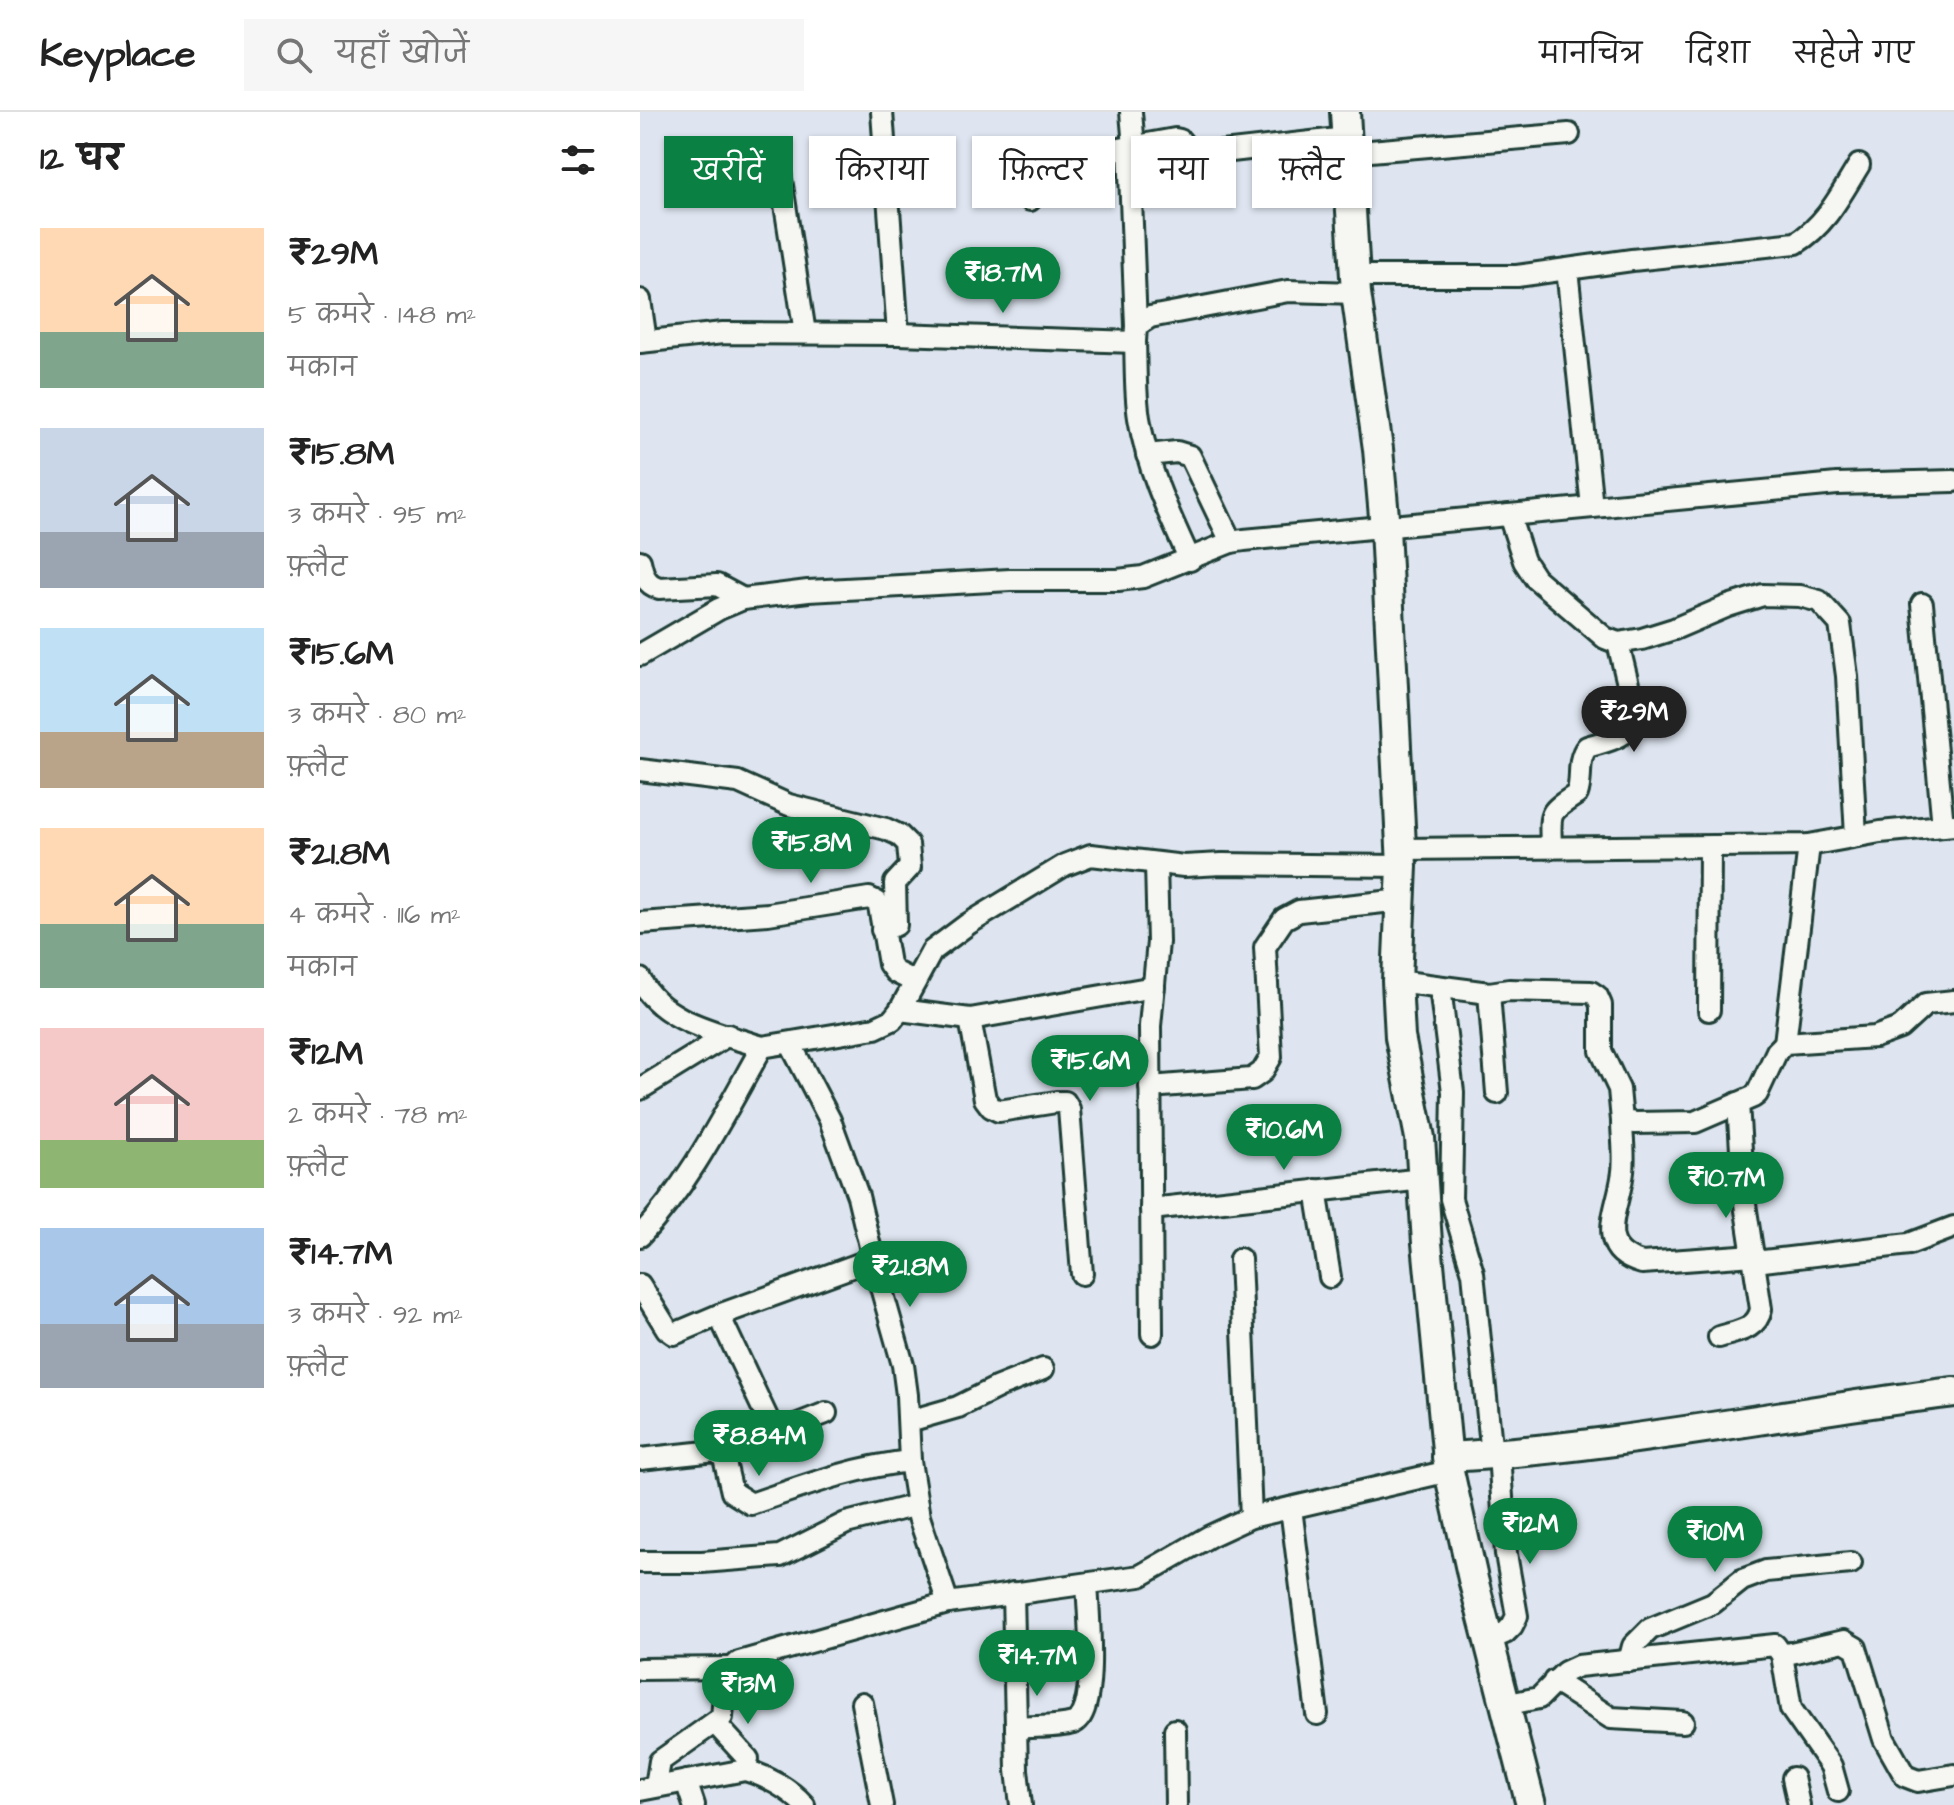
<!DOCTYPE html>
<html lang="hi">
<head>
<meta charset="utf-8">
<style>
  body { margin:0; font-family:"Architects Daughter","Playpen Sans Deva",sans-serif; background:#f6f6f6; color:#222; height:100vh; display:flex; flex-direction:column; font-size:30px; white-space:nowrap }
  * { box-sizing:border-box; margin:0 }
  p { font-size:26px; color:#767676 }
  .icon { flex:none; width:44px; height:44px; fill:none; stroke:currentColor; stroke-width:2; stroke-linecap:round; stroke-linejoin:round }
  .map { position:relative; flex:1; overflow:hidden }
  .details { display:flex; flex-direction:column; background:#fff; width:640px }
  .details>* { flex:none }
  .banner { position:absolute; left:24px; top:24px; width:760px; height:72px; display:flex; gap:16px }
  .price { position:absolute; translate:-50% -68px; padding:0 18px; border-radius:28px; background:#0b8043; color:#fff; font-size:26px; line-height:52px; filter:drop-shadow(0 2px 4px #0008) }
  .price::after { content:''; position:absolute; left:50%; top:48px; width:24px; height:18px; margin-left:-12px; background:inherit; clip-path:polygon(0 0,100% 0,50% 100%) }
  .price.current { background:#222; color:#fff }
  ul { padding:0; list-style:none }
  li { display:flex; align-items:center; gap:24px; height:200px; padding:0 40px }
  li span { display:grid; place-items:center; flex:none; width:224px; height:160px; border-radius:0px; color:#555 }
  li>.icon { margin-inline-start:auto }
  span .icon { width:96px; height:96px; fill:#fffc; stroke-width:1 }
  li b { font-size:34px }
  h2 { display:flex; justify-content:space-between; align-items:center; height:96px; padding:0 40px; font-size:34px }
  .tag { padding:0 28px; border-radius:0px; background:#fff; box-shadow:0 2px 6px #0004; font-size:28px; line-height:72px }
  .tag.current { background:#0b8043; color:#fff }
  header { display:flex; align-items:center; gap:48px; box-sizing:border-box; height:112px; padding:0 40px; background:#fff; border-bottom:2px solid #e0e0e0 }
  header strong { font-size:38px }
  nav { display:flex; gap:44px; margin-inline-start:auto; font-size:28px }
  .search { width:560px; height:72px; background:#f6f6f6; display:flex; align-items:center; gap:20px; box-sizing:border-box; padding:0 28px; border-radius:0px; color:#767676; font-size:30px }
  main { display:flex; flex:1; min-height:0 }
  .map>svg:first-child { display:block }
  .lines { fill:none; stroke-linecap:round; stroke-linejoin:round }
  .street-casing { stroke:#1f3d34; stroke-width:26 }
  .secondary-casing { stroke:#1f3d34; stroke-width:34 }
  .street { stroke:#f6f6f2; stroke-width:20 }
  .secondary { stroke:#f6f6f2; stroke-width:28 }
</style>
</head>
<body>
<header>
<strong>Keyplace</strong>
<div class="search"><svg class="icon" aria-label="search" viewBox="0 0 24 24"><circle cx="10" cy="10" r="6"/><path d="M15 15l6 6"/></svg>यहाँ खोजें</div>
<nav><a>मानचित्र</a><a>दिशा</a><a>सहेजे गए</a></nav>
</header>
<main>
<section class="details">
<h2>12 घर<svg class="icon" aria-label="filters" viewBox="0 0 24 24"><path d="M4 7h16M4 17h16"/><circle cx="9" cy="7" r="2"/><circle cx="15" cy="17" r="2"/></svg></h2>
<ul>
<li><span style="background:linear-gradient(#ffd9b3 65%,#7fa58c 0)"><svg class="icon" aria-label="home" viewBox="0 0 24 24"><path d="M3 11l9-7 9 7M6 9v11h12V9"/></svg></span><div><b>₹29M</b><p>5 कमरे · 148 m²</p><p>मकान</p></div></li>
<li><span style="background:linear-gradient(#c9d6e8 65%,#9aa5b1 0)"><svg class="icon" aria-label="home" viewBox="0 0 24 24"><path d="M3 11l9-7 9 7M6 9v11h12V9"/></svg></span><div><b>₹15.8M</b><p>3 कमरे · 95 m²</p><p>फ़्लैट</p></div></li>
<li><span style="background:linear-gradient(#bfe0f5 65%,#b9a48a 0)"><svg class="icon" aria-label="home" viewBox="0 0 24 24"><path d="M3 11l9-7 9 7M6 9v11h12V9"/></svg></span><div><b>₹15.6M</b><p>3 कमरे · 80 m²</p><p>फ़्लैट</p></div></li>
<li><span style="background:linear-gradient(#ffd9b3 60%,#7fa58c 0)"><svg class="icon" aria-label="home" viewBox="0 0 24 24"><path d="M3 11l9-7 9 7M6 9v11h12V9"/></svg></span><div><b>₹21.8M</b><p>4 कमरे · 116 m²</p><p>मकान</p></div></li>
<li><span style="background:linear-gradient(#f6c9c9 70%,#8fb573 0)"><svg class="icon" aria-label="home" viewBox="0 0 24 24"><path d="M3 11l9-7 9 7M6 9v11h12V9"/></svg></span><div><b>₹12M</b><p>2 कमरे · 78 m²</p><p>फ़्लैट</p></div></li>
<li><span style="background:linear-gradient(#a9c7e8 60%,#9aa5b1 0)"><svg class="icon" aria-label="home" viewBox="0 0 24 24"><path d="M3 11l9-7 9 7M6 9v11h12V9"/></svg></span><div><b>₹14.7M</b><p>3 कमरे · 92 m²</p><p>फ़्लैट</p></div></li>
</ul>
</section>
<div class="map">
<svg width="1314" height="1693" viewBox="0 0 1314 1693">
  <rect width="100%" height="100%" fill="#dee5f0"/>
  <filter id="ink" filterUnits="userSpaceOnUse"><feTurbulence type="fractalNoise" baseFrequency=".0125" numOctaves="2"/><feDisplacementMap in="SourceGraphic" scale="16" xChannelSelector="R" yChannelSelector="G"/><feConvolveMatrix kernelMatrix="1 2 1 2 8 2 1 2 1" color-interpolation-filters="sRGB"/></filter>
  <g filter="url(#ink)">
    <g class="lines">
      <!-- street casing -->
      <g class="street-casing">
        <g id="street">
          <polyline points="242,0 258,222"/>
          <polyline points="491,0 494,35"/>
          <polyline points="489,36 496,214"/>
          <polyline points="707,41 929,22"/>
          <polyline points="139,54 165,221"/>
          <polyline points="390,88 417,55 429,46 535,27 540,28 551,42 556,43 707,26"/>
          <polyline points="927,157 952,395"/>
          <path d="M716 164H877L992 148 1156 131C1186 113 1201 82 1219 53"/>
          <polyline points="0,188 6,229"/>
          <polyline points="0,230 83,221 258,222 495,230 496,214 510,205 648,179 716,181"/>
          <path d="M495 230C496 255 495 281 499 306 507 356 529 402 550 448"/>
          <polyline points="507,343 537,340 550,344 591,430"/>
          <polyline points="869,403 884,449 895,466 965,526 978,531 1002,527 1034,517 1088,494 1123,483 1160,484 1179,489 1200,512 1207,564 1216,724"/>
          <path d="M0 449C3 462 5 472 19 476L77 473 103 487"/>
          <polyline points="1282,492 1303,714"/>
          <polyline points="0,543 79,497 103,487 168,479 242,475 370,468 478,468 503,465 591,430 604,428 1197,372 1314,369"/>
          <polyline points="0,658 98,670 149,693 246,717 259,723 268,732 270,755 255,771 256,813 242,818"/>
          <path d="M911 735C910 699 907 702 937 682 943 666 936 649 947 635 966 629 989 626 996 605L978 531"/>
          <polyline points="761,737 1169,733 1240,720 1314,713"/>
          <polyline points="0,811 128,802 229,786 237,790 239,794 249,852 255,860 275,870"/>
          <path d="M0 867C20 910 81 921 122 935"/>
          <polyline points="757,869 849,881 869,878 951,880 957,884 961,893 961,939 979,977 982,1009 995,1011 1055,1010 1113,985 1117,982 1137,939 1145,931 1235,925 1260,916 1286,892 1314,889"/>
          <polyline points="800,875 813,980 811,1087 833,1161 852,1343"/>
          <polyline points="849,881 857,981"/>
          <polyline points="260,898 330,907 514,875"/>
          <polyline points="1069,898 1070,735"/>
          <polyline points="330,907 345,987 351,995 359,999 416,990 425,990 429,997 442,1162"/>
          <polyline points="150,931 190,1008 218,1084 233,1147 263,1253 267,1283 270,1349 279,1405 308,1491"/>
          <polyline points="1145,931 1169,733"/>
          <polyline points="510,975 612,967 622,960 631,945 625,835 644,807 659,799 762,788"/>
          <polyline points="0,977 88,923"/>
          <path d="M982 1009C982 1027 986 1048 982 1066 977 1100 954 1138 1002 1151L1114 1143"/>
          <polyline points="676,1078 690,1165"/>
          <polyline points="511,1097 783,1067"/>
          <path d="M0 1124C51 1070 85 1000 122 935L235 916 252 908 260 898 292 839 328 812 425 753 451 743 544 754 582 752 762 754"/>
          <polyline points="600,1147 611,1405"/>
          <polyline points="1115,1150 1269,1132 1314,1115"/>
          <polyline points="0,1173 27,1217 34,1222 79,1203 233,1147"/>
          <polyline points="79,1203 132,1316 140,1319 186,1301"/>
          <polyline points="512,1222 510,914 518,830 516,752"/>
          <path d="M1079 1225C1097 1219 1117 1218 1121 1197L1104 1085 1098 991"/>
          <polyline points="269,1309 318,1295 358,1275 403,1257"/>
          <path d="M0 1347 76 1339 84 1346 92 1380 111 1392C164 1374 214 1355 270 1349"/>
          <polyline points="651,1396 677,1602"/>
          <polyline points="0,1450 62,1450 140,1444 206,1411 277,1393"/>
          <polyline points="373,1481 377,1658 381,1693"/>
          <polyline points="848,1528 865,1521 872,1514 877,1504 866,1442 859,1342"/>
          <polyline points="1142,1543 1204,1529 1216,1536 1244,1627 1265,1664 1278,1669 1314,1663"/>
          <polyline points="989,1549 993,1534 1010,1517 1073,1491 1102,1468 1126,1459 1211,1451"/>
          <polyline points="0,1557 92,1556"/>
          <polyline points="914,1569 971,1606 1043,1610"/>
          <polyline points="222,1591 242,1693"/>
          <polyline points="864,1593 899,1586 925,1560 938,1554 1135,1533 1142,1543 1151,1597 1191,1654 1198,1679"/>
          <polyline points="75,1611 108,1647"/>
          <path d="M376 1616C394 1614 416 1616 433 1611 459 1602 448 1496 447 1472"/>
          <polyline points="535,1618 536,1693"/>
          <polyline points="1153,1666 1159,1693"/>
          <polyline points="46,1669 54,1693"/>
          <polyline points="16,1674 20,1649 82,1605 86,1562 99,1550 308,1491 500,1464 570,1424 611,1405 809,1359"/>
          <path d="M0 1678 105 1658C126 1664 150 1677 164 1693"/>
        </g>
      </g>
      <!-- secondary casing -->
      <g class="secondary-casing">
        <g id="secondary">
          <polyline points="705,0 716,181 738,337 745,416 762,754 757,869 760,925 780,1026 787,1131 809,1359 833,1467 891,1693"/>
          <path d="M807 1345C978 1336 1145 1300 1314 1280"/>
        </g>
      </g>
      <!-- street -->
      <use href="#street" class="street"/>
      <!-- secondary -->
      <use href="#secondary" class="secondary"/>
    </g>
  </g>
</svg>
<b class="price" style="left:363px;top:203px">₹18.7M</b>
<b class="price current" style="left:994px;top:642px">₹29M</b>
<b class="price" style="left:171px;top:773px">₹15.8M</b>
<b class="price" style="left:450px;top:991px">₹15.6M</b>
<b class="price" style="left:644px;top:1060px">₹10.6M</b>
<b class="price" style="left:1086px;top:1108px">₹10.7M</b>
<b class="price" style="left:270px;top:1197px">₹21.8M</b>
<b class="price" style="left:119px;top:1366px">₹8.84M</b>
<b class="price" style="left:890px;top:1454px">₹12M</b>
<b class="price" style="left:1075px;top:1462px">₹10M</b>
<b class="price" style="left:397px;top:1586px">₹14.7M</b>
<b class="price" style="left:108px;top:1614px">₹13M</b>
<div class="banner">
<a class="tag current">खरीदें</a>
<a class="tag">किराया</a>
<a class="tag">फ़िल्टर</a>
<a class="tag">नया</a>
<a class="tag">फ़्लैट</a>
</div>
</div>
</main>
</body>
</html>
